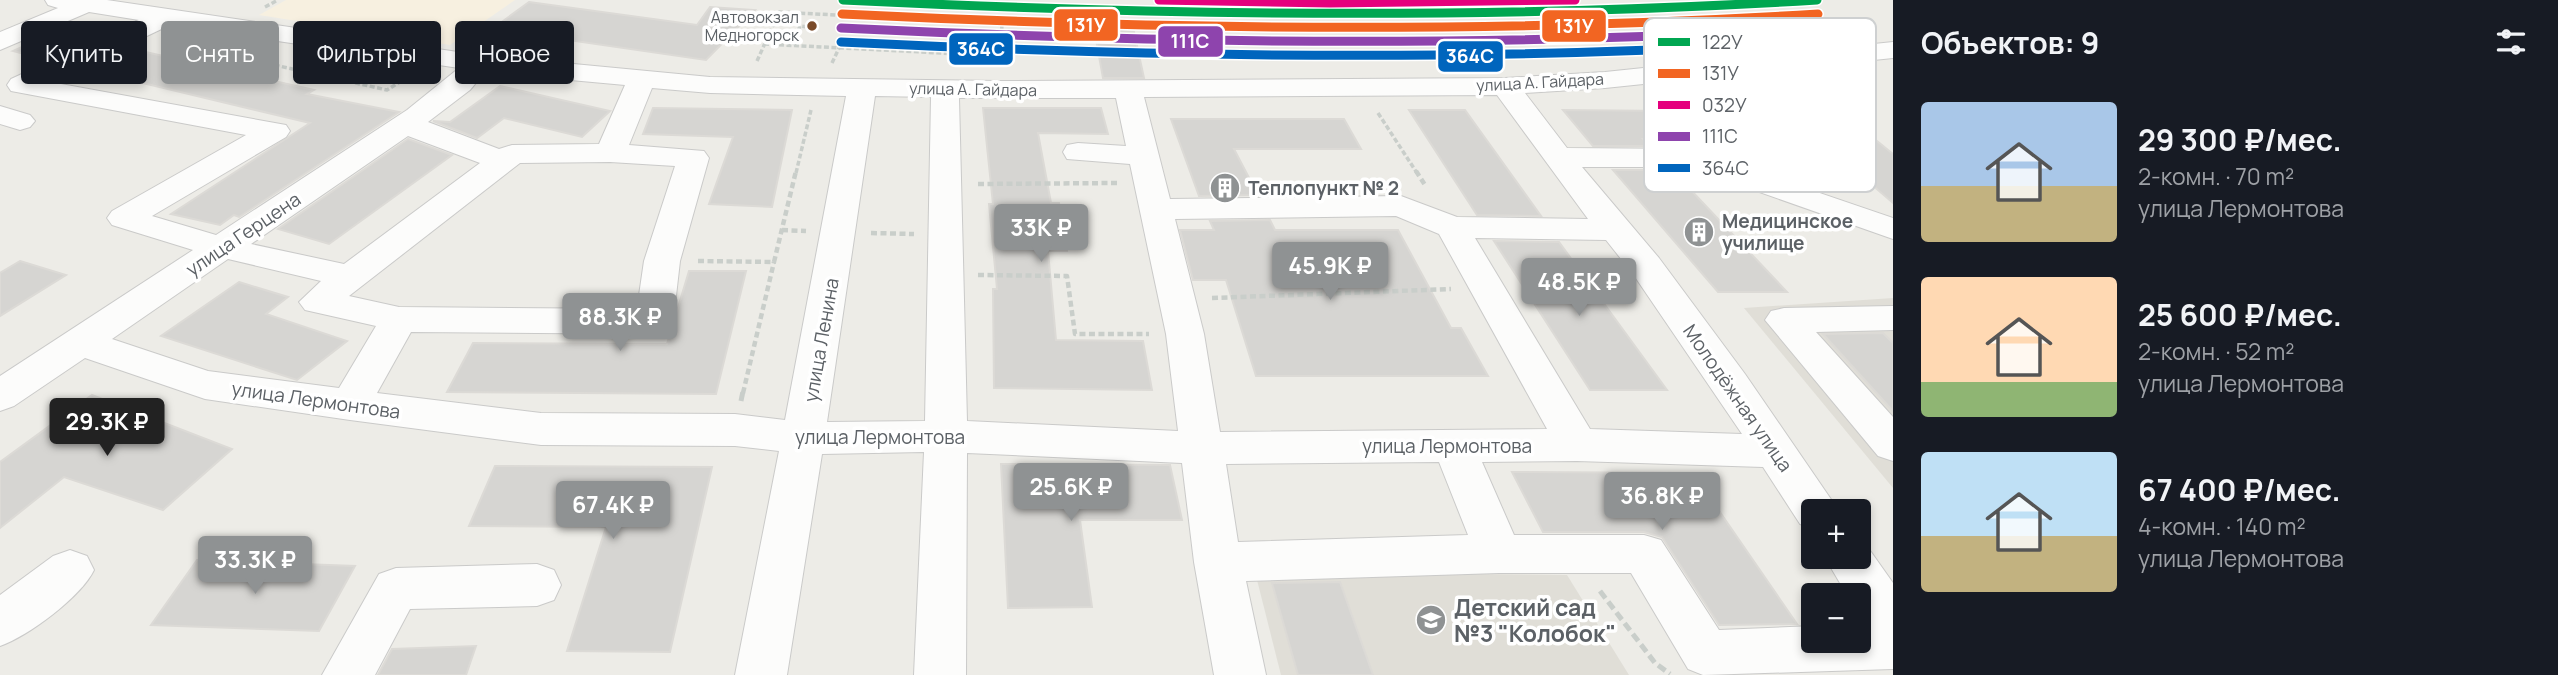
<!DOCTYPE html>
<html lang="ru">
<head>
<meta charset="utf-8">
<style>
  body { margin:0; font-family:Manrope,sans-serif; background:#242831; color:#f1f3f6; height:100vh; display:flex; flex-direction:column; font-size:26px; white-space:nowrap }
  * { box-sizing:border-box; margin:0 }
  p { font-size:23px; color:#9ea1a6 }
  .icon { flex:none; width:38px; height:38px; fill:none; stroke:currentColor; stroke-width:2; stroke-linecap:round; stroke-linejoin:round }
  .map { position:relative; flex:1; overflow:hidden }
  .drawer { display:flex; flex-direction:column; background:#171b24; width:665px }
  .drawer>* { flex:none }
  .guide { position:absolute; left:21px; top:21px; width:665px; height:63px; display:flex; gap:14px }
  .tools { position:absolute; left:1801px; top:499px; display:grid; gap:14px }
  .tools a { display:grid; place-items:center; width:70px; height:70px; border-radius:7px; background:#171b24; box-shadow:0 4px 10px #0003; font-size:35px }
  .price { position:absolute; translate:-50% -60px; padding:0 16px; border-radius:7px; background:#8f9293; color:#fff; font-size:23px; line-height:46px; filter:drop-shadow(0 2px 4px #0008) }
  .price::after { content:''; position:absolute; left:50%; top:42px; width:21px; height:16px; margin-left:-10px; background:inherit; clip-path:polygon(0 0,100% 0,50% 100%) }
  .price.active { background:#222; color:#fff }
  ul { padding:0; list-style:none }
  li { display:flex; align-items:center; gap:21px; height:175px; padding:0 28px }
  li span { display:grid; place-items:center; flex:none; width:196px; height:140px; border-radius:7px; color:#555 }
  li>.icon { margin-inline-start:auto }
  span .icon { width:84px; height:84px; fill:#fffc; stroke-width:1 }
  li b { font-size:30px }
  h2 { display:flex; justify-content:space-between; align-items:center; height:84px; padding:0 28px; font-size:30px }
  .tag { padding:0 24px; border-radius:7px; background:#171b24; box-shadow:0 4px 10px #0003; font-size:24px; line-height:63px }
  .tag.active { background:#8f9293; color:#fff }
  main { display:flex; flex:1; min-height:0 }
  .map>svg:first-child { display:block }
  .commercial { fill:#f7f0e0 }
  .education { fill:#e0ded7 }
  .building { fill:#d6d5d2; stroke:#dcdad6; stroke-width:2 }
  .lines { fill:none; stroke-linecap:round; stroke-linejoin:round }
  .minor-casing { stroke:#cacac9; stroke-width:2 }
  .path-far2 { stroke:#c9ceca; stroke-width:3.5; stroke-dasharray:5 2.5; stroke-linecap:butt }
  .path-far1 { stroke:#c9ceca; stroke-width:4.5; stroke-dasharray:6 3.5; stroke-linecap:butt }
  .path { stroke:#c9ceca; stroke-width:5; stroke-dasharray:9 4.5; stroke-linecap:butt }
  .minor { fill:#fcfcfb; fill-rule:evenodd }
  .rail-1-casing { stroke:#fff; stroke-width:12 }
  .rail-2-casing { stroke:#fff; stroke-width:12 }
  .rail-3-casing { stroke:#fff; stroke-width:12 }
  .rail-4-casing { stroke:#fff; stroke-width:12 }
  .rail-5-casing { stroke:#fff; stroke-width:12 }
  .rail-1 { stroke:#00a651; stroke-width:9 }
  .rail-2 { stroke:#f26522; stroke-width:9 }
  .rail-3 { stroke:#e5007d; stroke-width:9 }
  .rail-4 { stroke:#8e44ad; stroke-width:9 }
  .rail-5 { stroke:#0065bd; stroke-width:9 }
  .bus-dot { fill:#7a4b2a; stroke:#fff; stroke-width:2.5 }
  .labels { text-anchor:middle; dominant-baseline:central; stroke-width:7; stroke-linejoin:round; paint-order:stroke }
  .far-bus-label { font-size:16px; fill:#5c6166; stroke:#fff; text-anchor:end }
  .far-street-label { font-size:16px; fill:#5c6166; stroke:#fff }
  .poi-label { font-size:19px; font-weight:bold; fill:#5c6166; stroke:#fff; text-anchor:start }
  .street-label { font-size:19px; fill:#5c6166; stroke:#fff }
  .near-poi-label { font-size:23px; font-weight:bold; fill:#5c6166; stroke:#fff; text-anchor:start }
  .key { fill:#fff; stroke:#ced0d1; stroke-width:2 }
  .key-label { font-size:19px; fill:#5c6166 }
  .line-badge { stroke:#fff; stroke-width:2.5 }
  .badge-label { font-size:19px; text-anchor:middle; font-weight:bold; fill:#fff }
</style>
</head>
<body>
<main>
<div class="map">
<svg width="1893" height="675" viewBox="0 0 1893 675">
  <rect width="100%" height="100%" fill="#edece7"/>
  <!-- commercial -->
  <polygon class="commercial" points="286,0 515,0 450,45 259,15"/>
  <!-- education -->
  <g class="education">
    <polygon points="1893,298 1893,488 1744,308"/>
    <polygon points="1255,572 1567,575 1629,675 1281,675"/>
  </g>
  <!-- building -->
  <g class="building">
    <polygon points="529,2 697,25 710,7 755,10 706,60 492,29"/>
    <polygon points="1107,30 1134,32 1144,78 1103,78 1095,34 1107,34"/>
    <polygon points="57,31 91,39 47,60 13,51"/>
    <polygon points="128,48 314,90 307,94 399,112 239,217 234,215 220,225 171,214 310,123 84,69"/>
    <polygon points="1754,84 1807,84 1893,154 1893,203 1820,140 1643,139 1650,146 1593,146 1563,110 1787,112"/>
    <polygon points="500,86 610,111 582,137 504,118 477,138 433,121 450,122"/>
    <polygon points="653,108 792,110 772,207 709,204 733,137 643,134"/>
    <polygon points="983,108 1101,108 1108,134 1038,133 1051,203 1059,203 1067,251 1048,251 1056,340 1143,341 1152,390 994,388 993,289 997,289 989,204 993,204"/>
    <polygon points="1409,110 1465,110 1541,216 1477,215"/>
    <polygon points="1171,119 1344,119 1361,149 1234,149 1258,195 1199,196"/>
    <polygon points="408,139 452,155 329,244 278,229"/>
    <polygon points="1613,170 1672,170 1787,292 1718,292"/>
    <polygon points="1270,220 1275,230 1398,230 1451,328 1461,328 1488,376 1256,376 1226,280 1193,280 1180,230 1214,230 1210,221"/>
    <polygon points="1494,241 1559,242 1667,390 1590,390"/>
    <polygon points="20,261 66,275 0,316 0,273"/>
    <polygon points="689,271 746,271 716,394 447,392 473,343 667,344"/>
    <polygon points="239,282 288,297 266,314 347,341 297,380 161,336"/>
    <polygon points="1883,333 1893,343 1893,411 1823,334"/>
    <polygon points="92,395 232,449 163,510 64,477 0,528 0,462"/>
    <polygon points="1001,464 1170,465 1182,520 1080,520 1092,607 1008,608"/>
    <polygon points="495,466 712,467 670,652 567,651 606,527 469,526"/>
    <polygon points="1512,472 1693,473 1797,624 1719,625 1662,537 1644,532 1543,532"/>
    <polygon points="197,560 355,566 319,631 151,625"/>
    <polygon points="1340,582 1373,675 1298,675 1272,583"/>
    <polygon points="476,646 466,675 378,675 392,649"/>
  </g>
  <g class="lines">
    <!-- minor casing -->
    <g class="minor-casing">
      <g id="minor">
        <path d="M45 0H107L478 55 710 77 1000 81 1505 78 1605 72 1893 42V58L1605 88 1525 93 1567 148 1691 149 1893 218V239L1688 167H1582L1659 258 1745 374 1839 511H1813V528L1800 524 1763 467 1577 461 1482 462 1514 535H1644L1661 540 1719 630 1813 626V640H1858V625L1866 624 1858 613V595H1847L1824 556H1858V540L1864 542 1893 583V669L1703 675 1688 669 1631 573H1499L1246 581 1266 675H1214L1194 562 1182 463 967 453 966 675H914L924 452 822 454 787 675H735L779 451 735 446 541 445 350 420 205 399 85 358 14 406 0 411V376L193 250 112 225 107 218 112 211 246 135 11 91 7 85 11 79 139 20 89 12 0 50V32L58 8 48 5ZM170 25 459 68 407 110 216 235 152 216 286 137 290 131 286 125 50 82ZM485 72 625 85 599 144 512 145 499 149 428 122 470 90ZM652 88 710 93 846 96 785 420 735 414 541 413 377 393 411 332 654 334 667 331 673 322 680 261 709 158 704 151 629 145ZM1497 95 1588 219 1457 217 1401 196 1170 199 1144 97ZM875 96 931 97 925 421 827 422ZM959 98H1116L1126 146 1078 143 1067 145 1063 152 1067 159 1130 164 1166 334 1178 431 967 421ZM408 136 480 163 344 264 251 244ZM610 162 675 166 644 261 637 309 399 307 349 296 520 163ZM1396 216 1439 234 1547 429 1220 432 1204 334 1175 219ZM1475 238 1606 240 1633 274 1742 434 1590 429ZM228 259 321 281 299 302 305 310 376 326 339 388 208 371 112 339ZM1439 462 1468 535 1238 542 1226 464Z"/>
        <polygon points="0,106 30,115 35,121 30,127 20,130 0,124"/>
        <polygon points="1893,306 1893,330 1816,332 1893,417 1893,461 1878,456 1765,320 1771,311 1784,308"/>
        <path d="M70 550 87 556 94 570C81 597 28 636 0 646V595L53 556Z"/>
        <polygon points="537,564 554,570 561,585 554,600 537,606 410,609 375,675 322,675 379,574 396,568"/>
      </g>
    </g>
    <!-- path-far2 -->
    <g class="path-far2">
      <polyline points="265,7 278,0"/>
      <polyline points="764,44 1000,56"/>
      <polyline points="793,45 800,26 807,27"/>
      <polyline points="216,52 387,90 406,78"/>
      <polyline points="757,61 779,12 1002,24 1000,65"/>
      <polyline points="832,63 839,48"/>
      <polyline points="1378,113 1417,173"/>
      <polyline points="796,173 811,110"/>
    </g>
    <!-- path-far1 -->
    <g class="path-far1">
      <polyline points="1416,171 1425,185"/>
      <polyline points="978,184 1119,183"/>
      <polyline points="782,230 806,231"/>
      <polyline points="871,233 914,234"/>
      <polyline points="698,261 774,262 796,171"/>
      <polyline points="978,275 1067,276 1075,334 1149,334"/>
      <polyline points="1212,298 1451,289"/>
      <polyline points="743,393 774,262"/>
    </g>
    <!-- path -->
    <g class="path">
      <polyline points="741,401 743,391"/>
      <polyline points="1600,591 1655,663 1670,674"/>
    </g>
    <!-- minor -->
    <use href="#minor" class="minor"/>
    <!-- rail-1 casing -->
    <g class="rail-1-casing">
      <path id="rail-1" d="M843 0C1168 16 1492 20 1817 0"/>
    </g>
    <!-- rail-2 casing -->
    <g class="rail-2-casing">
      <path id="rail-2" d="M842 14C1168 30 1492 34 1818 14"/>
    </g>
    <!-- rail-3 casing -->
    <g class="rail-3-casing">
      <polyline id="rail-3" points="1159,0 1330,3 1575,0"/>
    </g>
    <!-- rail-4 casing -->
    <g class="rail-4-casing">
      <path id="rail-4" d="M841 28C1168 44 1493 48 1819 28"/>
    </g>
    <!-- rail-5 casing -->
    <g class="rail-5-casing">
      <path id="rail-5" d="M841 42C1168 58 1493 62 1820 42"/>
    </g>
    <!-- rail-1 -->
    <use href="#rail-1" class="rail-1"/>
    <!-- rail-2 -->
    <use href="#rail-2" class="rail-2"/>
    <!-- rail-3 -->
    <use href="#rail-3" class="rail-3"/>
    <!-- rail-4 -->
    <use href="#rail-4" class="rail-4"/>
    <!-- rail-5 -->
    <use href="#rail-5" class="rail-5"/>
  </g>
  <!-- icons -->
  <defs>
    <g id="building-disc" transform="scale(1.575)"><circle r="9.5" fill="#8f9293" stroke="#fff"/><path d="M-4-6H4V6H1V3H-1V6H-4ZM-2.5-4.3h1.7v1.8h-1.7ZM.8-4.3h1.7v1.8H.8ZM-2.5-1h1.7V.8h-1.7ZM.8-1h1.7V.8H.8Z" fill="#fff"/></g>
    <g id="school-disc" transform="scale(1.575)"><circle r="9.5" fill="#8f9293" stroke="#fff"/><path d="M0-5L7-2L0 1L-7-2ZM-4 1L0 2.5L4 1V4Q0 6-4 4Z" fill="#fff"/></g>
  </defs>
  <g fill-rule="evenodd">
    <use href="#building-disc" x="1225" y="188"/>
    <use href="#building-disc" x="1699" y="232"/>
    <use href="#school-disc" x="1431" y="620"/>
  </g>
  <!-- markers -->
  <circle class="bus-dot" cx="812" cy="26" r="6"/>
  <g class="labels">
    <!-- far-bus labels -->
    <g class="far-bus-label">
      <text x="799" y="17">Автовокзал<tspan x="799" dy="18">Медногорск</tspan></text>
    </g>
    <!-- far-street labels -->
    <g class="far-street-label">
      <text transform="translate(1540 82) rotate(-3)">улица А. Гайдара</text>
      <text transform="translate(973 89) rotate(1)">улица А. Гайдара</text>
    </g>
    <!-- poi labels -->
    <g class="poi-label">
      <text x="1248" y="188">Теплопункт № 2</text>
      <text x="1722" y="221">Медицинское<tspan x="1722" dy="22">училище</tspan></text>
    </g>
    <!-- street labels -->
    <g class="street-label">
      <text transform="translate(243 234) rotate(-34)">улица Герцена</text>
      <text transform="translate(821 340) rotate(-80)">улица Ленина</text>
      <text transform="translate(1738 398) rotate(55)">Молодёжная улица</text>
      <text transform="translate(316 400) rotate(8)">улица Лермонтова</text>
      <text x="880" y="437">улица Лермонтова</text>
      <text x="1447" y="446">улица Лермонтова</text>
    </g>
    <!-- near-poi labels -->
    <g class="near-poi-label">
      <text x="1454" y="607">Детский сад<tspan x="1454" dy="26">№3 "Колобок"</tspan></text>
    </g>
  </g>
  <!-- legend -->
  <rect x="1644" y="18" width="232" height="174" rx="10" class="key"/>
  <rect x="1658" y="38" width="32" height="8" fill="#00a651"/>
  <rect x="1658" y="69" width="32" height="9" fill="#f26522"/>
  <rect x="1658" y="101" width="32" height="8" fill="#e5007d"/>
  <rect x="1658" y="132" width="32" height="9" fill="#8e44ad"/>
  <rect x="1658" y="164" width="32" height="8" fill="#0065bd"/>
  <g class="key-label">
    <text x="1702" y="49">122У</text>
    <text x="1702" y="80">131У</text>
    <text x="1702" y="112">032У</text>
    <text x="1702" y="143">111С</text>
    <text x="1702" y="175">364С</text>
  </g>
  <g class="line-badge">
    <rect x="1053" y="8" width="66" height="34" rx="7" fill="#f26522"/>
    <rect x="1541" y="9" width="66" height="34" rx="7" fill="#f26522"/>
    <rect x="1157" y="25" width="67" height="33" rx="7" fill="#8e44ad"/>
    <rect x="948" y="32" width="66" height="34" rx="7" fill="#0065bd"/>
    <rect x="1437" y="40" width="67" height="33" rx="7" fill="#0065bd"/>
  </g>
  <g class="badge-label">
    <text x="1086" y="32">131У</text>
    <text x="1574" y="33">131У</text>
    <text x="1190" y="48">111С</text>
    <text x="981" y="56">364С</text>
    <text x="1470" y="63">364С</text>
  </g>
</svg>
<div class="tools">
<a>+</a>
<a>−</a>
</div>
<b class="price" style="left:1041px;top:264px">33K ₽</b>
<b class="price" style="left:1330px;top:302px">45.9K ₽</b>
<b class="price" style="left:1579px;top:318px">48.5K ₽</b>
<b class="price" style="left:620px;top:353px">88.3K ₽</b>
<b class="price active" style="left:107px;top:458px">29.3K ₽</b>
<b class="price" style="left:1071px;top:523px">25.6K ₽</b>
<b class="price" style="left:1662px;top:532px">36.8K ₽</b>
<b class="price" style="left:613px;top:541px">67.4K ₽</b>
<b class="price" style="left:255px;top:596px">33.3K ₽</b>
<div class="guide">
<a class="tag">Купить</a>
<a class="tag active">Снять</a>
<a class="tag">Фильтры</a>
<a class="tag">Новое</a>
</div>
</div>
<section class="drawer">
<h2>Объектов: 9<svg class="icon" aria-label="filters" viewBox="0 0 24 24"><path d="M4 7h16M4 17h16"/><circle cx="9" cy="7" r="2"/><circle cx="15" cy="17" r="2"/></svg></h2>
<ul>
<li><span style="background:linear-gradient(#a9c7e8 60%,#c2b280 0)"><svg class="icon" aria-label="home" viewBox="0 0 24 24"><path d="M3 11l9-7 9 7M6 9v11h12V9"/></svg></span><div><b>29 300 ₽/мес.</b><p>2-комн. · 70 m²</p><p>улица Лермонтова</p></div></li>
<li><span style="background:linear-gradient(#ffd9b3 75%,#8fb573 0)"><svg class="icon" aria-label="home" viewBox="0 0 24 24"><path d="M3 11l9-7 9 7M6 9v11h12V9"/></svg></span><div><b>25 600 ₽/мес.</b><p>2-комн. · 52 m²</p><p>улица Лермонтова</p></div></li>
<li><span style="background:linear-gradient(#bfe0f5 60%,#c2b280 0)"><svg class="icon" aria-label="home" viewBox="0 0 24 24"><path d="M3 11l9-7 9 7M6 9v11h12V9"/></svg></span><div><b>67 400 ₽/мес.</b><p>4-комн. · 140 m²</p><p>улица Лермонтова</p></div></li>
</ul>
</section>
</main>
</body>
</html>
